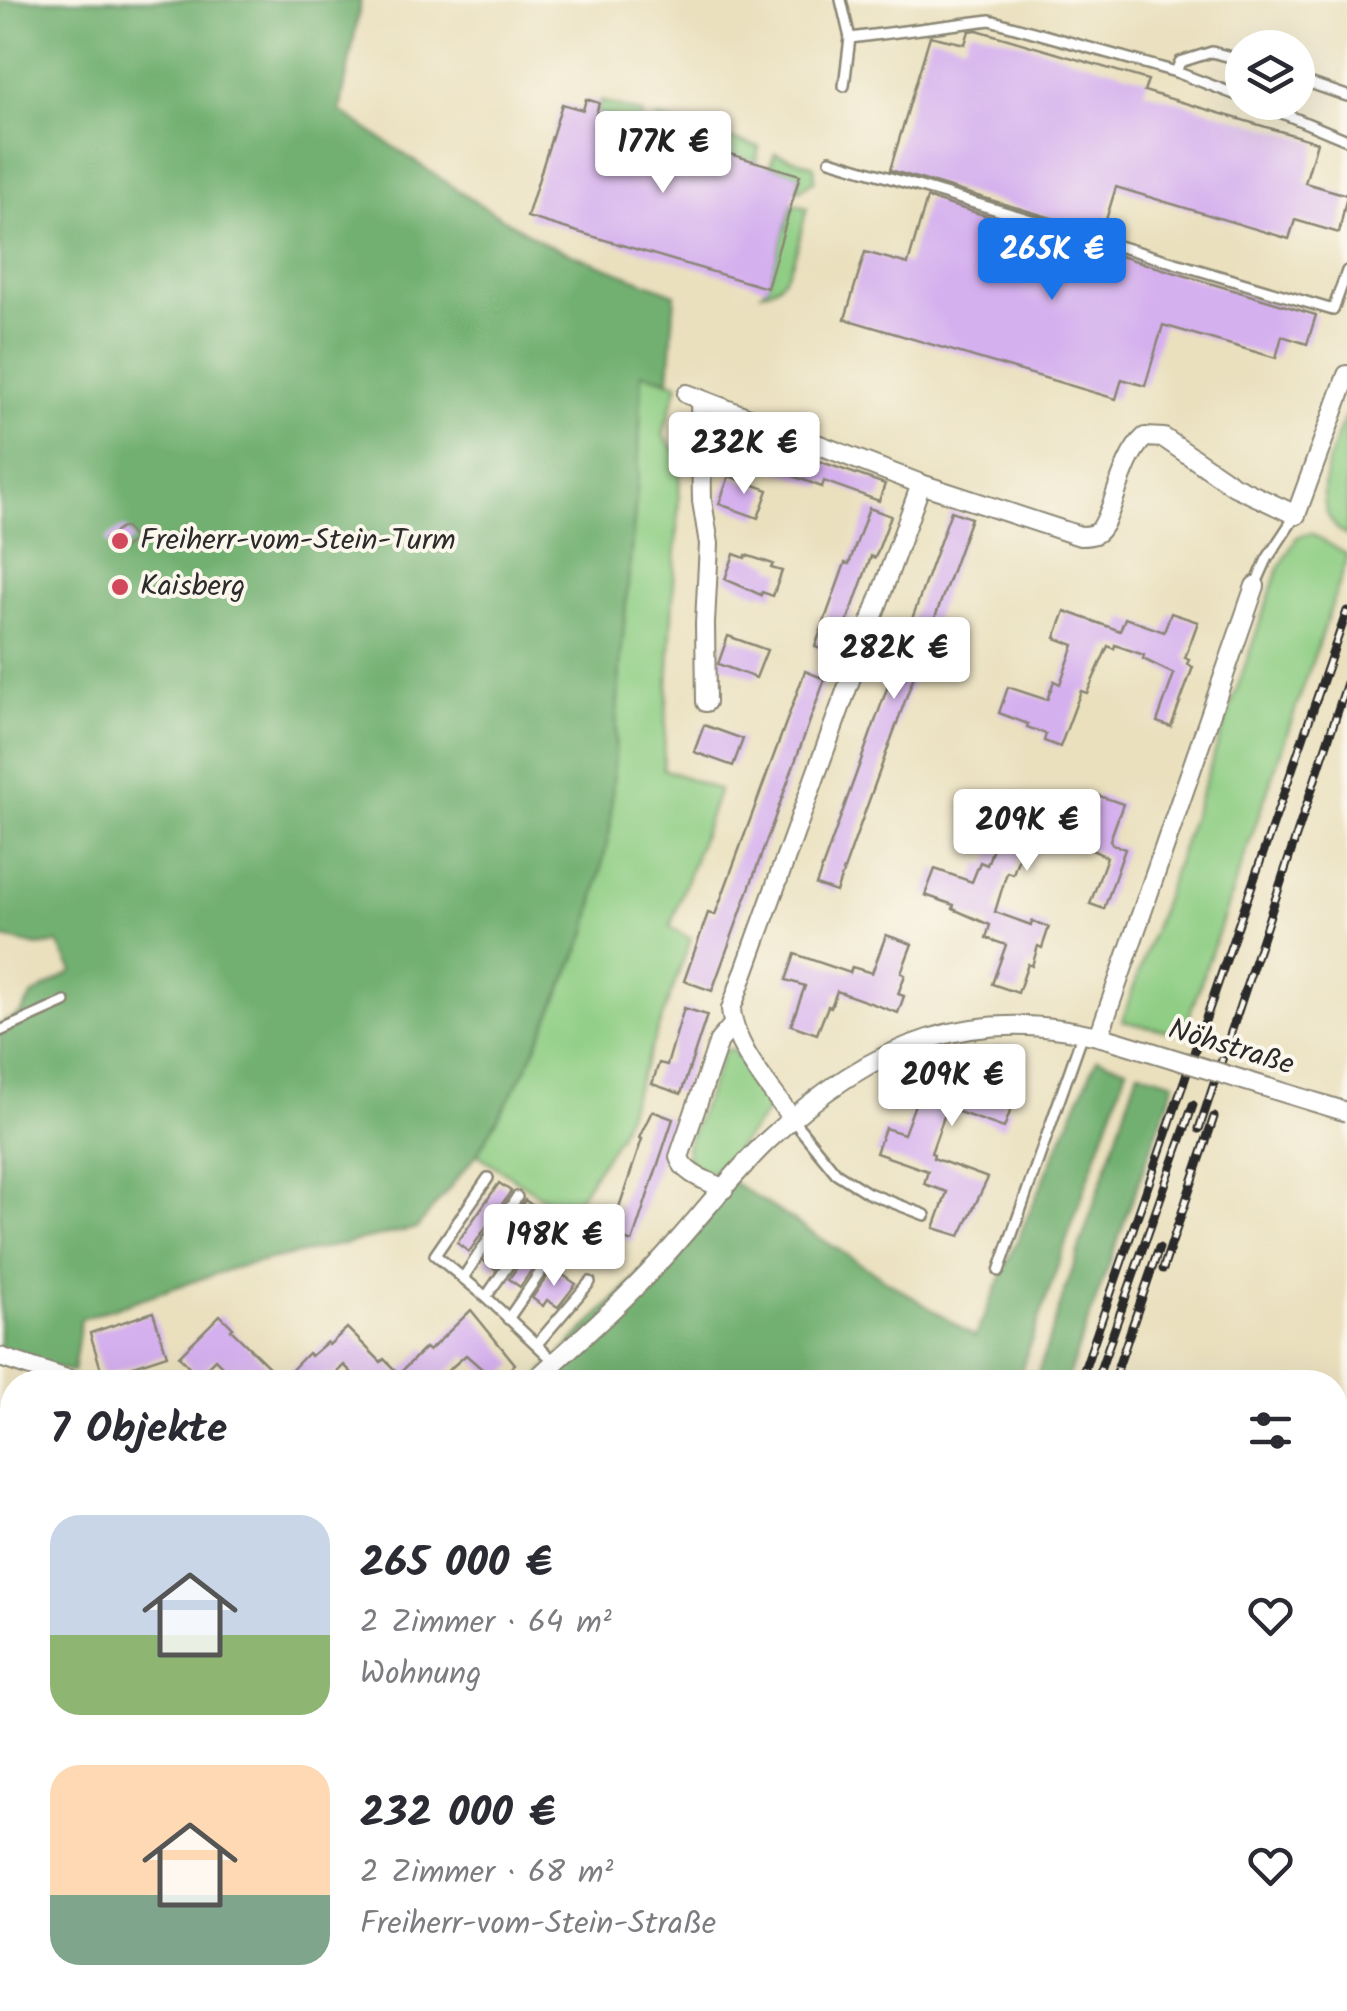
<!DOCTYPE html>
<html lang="de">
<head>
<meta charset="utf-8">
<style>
  body { margin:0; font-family:Kalam,sans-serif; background:#f2f2f3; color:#2b2b33; height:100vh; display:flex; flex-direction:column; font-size:38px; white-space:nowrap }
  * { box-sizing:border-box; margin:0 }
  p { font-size:32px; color:#7c7c81 }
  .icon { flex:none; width:55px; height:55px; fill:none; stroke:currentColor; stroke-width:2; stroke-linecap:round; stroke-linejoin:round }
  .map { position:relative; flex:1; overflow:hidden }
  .side { position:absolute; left:0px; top:1370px; width:1348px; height:642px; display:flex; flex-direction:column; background:#fff; border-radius:40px 40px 0 0; box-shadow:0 10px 40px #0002 }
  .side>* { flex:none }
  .fabs { position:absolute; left:1225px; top:30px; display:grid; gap:20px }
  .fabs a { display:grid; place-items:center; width:90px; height:90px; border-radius:50%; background:#fff; box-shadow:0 10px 40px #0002; font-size:50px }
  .price { position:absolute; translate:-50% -85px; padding:0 22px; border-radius:10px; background:#fff; color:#222; font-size:32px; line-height:65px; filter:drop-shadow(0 2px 5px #0008) }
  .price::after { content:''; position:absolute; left:50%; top:60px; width:30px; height:22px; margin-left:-15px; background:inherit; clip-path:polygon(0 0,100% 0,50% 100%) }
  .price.active { background:#1a73e8; color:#fff }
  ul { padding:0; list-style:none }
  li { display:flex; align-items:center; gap:30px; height:250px; padding:0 50px }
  li span { display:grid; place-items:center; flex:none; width:280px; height:200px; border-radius:30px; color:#555 }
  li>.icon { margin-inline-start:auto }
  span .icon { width:120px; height:120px; fill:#fffc; stroke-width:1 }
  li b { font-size:42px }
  h2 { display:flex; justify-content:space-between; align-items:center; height:120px; padding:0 50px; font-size:42px }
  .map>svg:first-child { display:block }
  .green { fill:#8ecd83; stroke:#5c7c57; stroke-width:2.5 }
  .forest { fill:#72b071; stroke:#4e6e4e; stroke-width:2.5 }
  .building { fill:#d5b0ee }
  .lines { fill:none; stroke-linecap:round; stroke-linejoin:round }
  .service-casing { stroke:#8a8674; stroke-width:14 }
  .minor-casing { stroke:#8a8674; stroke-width:22 }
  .service { stroke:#fff; stroke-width:9 }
  .minor { stroke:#fff; stroke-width:18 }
  .rail-casing { stroke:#2b2b2b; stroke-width:9 }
  .rail { stroke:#fbf7ec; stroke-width:5; stroke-dasharray:15; stroke-linecap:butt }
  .minor-bridge-casing { stroke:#8a8674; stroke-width:22; stroke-linecap:butt }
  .minor-bridge { stroke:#fff; stroke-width:18 }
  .poi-dot { fill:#d1495b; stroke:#fbf7ec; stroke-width:4 }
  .labels { text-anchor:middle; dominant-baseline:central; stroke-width:8; stroke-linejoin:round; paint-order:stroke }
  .poi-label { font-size:30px; fill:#2b2b2b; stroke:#fbf7ec; text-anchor:start }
  .street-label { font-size:30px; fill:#2b2b2b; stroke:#fbf7ec }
</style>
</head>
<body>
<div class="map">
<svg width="1347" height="2011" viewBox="0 0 1347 2011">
  <rect width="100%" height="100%" fill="#fbf7ec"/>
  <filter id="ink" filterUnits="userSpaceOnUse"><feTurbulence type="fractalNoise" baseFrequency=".01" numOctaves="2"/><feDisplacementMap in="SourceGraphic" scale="20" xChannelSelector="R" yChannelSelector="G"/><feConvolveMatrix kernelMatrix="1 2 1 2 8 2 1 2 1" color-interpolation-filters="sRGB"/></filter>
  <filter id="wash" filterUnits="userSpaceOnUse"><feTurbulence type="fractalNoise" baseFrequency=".0048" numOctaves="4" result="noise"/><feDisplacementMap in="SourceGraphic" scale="40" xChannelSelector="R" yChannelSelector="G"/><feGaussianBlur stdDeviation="2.25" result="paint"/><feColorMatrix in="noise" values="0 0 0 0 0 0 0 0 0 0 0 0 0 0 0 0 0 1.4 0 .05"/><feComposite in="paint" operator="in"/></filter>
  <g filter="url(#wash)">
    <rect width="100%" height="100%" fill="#eae0be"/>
    <!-- green -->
    <g class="green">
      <polygon points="601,101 643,114 639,127 596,114"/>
      <polygon points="658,118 701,130 697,145 654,132"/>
      <polygon points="716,135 759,147 756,162 711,149"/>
      <polygon points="775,153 814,166 815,180 799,190 796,188 800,175 770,166"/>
      <path d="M792 204 807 208C799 236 795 287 762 292L767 287Z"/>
      <polygon points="642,372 678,384 663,435 680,456 681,463 663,769 719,790 670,927 691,939 619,1135 568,1214 477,1154 525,1071 587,932 610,829 620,667 638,478"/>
      <path d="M1347 412V536C1303 511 1333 446 1347 412Z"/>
      <polygon points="1311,533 1347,555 1347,561 1183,1034 1122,1021 1278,570 1297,537"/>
      <polygon points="725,1049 733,1050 766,1102 767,1112 720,1168 708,1173 689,1162 686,1148"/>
      <polygon points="495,2000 748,2000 775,2011 489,2011"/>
    </g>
    <!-- forest -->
    <g class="forest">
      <polygon points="0,0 361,0 340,111 471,199 546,244 675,294 669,380 642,373 638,478 620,667 610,829 587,932 525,1071 477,1154 417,1228 233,1268 81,1319 73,1372 0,1355 0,1025 20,1014 33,995 73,971 58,943 38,946 0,937"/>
      <polygon points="1097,1058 1127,1068 1017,1382 533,1382 731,1181 975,1337"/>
      <polygon points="1138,1071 1175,1082 1066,1382 1035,1382"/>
      <polygon points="197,2000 495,2000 489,2011 209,2011"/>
    </g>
    <g id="blocks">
      <!-- building -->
      <g class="building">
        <polygon points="977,30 1148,80 1144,91 1317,142 1305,183 1347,195 1339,233 1295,220 1289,239 1116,187 1102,233 890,170 930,36 965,44 969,31"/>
        <polygon points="586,99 599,103 596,114 800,175 767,288 527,217 562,104 583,110"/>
        <polygon points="927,198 1316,315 1307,344 1282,336 1276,358 1163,325 1145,386 1122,379 1116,399 845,319 865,252 908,264"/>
        <polygon points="787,450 885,484 879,501 824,481 822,487 780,471"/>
        <polygon points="729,476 768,490 758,518 719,504"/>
        <polygon points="869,508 891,516 875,558 871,556 836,654 815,647 845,563 849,564"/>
        <polygon points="951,511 971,518 836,892 816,885"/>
        <polygon points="121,528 126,528 134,540 116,555 105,539"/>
        <polygon points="734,554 745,558 746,555 773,564 771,568 782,571 773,596 762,592 761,595 725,579"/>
        <polygon points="1065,611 1120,631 1125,618 1164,632 1171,613 1198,622 1185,658 1189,660 1187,664 1193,667 1171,727 1157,722 1174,674 1143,659 1144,655 1115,645 1114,649 1108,646 1087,693 1081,691 1060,747 1044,741 1046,734 1027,727 1028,724 999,713 1008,687 1047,700 1054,681 1060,684 1074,645 1055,638"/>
        <polygon points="728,636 767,650 756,678 718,664"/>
        <polygon points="805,671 825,679 712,991 684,981 708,913 715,915"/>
        <polygon points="704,725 743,739 733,766 694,752"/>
        <polygon points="990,793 1046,813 1050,800 1090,814 1097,795 1123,804 1110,840 1112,844 1125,849 1104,909 1090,904 1107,857 1070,840 1071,836 1041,826 1040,830 1034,827 1027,846 1023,845 1013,874 1007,872 995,912 1031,925 1032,921 1049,927 1042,948 1038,946 1032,966 1028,964 1018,993 992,984 1006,945 986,938 990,925 953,909 954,905 925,895 935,869 972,882 980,862 987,865 1001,826 981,819"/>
        <polygon points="886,935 912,944 901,973 905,975 898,994 904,996 898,1013 837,991 831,1007 828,1006 817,1034 791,1025 805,986 786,980 795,954 850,973 852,967 872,973"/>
        <polygon points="684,1008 707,1015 681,1094 652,1084 659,1063 667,1065"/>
        <polygon points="997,1045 1017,1052 1014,1062 1017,1063 1002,1106 1011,1109 1004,1128 947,1108 931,1153 934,1154 933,1158 988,1178 960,1236 934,1228 947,1192 924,1184 928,1171 876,1153 885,1128 904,1134 931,1061 947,1066 950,1057 987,1071"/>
        <polygon points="652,1111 673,1119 632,1242 610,1234 642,1139 639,1138"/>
        <polygon points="499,1183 511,1191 469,1252 457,1243"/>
        <polygon points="525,1200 537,1209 495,1269 484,1261"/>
        <polygon points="551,1218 562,1226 520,1287 509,1279"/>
        <polygon points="553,1268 576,1284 558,1307 547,1300 543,1306 532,1298"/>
        <polygon points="471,1310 515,1364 497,1382 466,1355 435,1382 361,1382 344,1365 332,1377 328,1373 318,1382 238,1382 215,1359 198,1376 179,1356 220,1315 233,1328 231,1330 282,1380 308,1353 311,1356 327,1342 329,1345 347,1328 381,1362 384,1359 399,1374 425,1348 429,1351"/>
        <polygon points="153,1312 167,1355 103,1376 90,1333"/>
      </g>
    </g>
  </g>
  <g filter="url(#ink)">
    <use href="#blocks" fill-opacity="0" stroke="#8a8674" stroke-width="2.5"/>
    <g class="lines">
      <!-- service casing -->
      <g class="service-casing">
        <g id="service">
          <polyline points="841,0 850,38 990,20 1176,72 1180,62 1212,52 1242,60"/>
          <polyline points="1176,72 1242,97"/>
          <polyline points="1298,79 1347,96"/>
          <polyline points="844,86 850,38"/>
          <polyline points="1256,102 1347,140"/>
          <polyline points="830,160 1333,310 1347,271"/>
          <polyline points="1255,586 1267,559 1296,515"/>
          <polyline points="0,1031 65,1002"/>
          <polyline points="792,1119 836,1173 868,1193 925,1215"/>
          <polyline points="488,1178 435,1255 486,1297 555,1362"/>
          <polyline points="999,1271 1083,1033"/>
          <polyline points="463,1278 517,1197"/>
          <polyline points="486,1297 544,1213"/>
          <polyline points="508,1319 569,1231"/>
          <polyline points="537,1344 590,1282"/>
          <polyline points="205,1382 212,1376"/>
          <polyline points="342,1382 343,1381"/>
        </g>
      </g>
      <!-- minor casing -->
      <g class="minor-casing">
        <g id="minor">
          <path d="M687 394 921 484 1080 536C1083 536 1092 535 1095 534 1113 525 1118 461 1145 437L1164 438 1234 486 1296 515 1347 375"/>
          <polyline points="700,399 702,501 709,544 705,623 706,702"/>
          <polyline points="1099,1036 1255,586"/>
          <path d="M792 1119C770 1086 734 1049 731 1009L921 484"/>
          <path d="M724 1189C709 1181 684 1175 679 1157L719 1041 732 1026"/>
          <polyline points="0,1357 76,1382"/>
          <path d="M533 1382C576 1343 620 1305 659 1262 695 1223 728 1179 766 1142 869 1044 976 999 1119 1042"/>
          <polyline points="0,1884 12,1869"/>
        </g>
      </g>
      <!-- service -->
      <use href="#service" class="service"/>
      <!-- minor -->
      <use href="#minor" class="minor"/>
      <!-- rail casing -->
      <g class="rail-casing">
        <g id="rail">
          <polyline points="1199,1129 1347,683"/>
          <polyline points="1163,1269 1214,1117"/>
          <polyline points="1080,1382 1347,611"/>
          <polyline points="1096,1382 1193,1105"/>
          <polyline points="1113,1382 1159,1248"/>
          <polyline points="866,2011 870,2000"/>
          <polyline points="915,2011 919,2000"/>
        </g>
      </g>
      <!-- rail -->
      <use href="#rail" class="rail"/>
      <!-- minor-bridge casing -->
      <g class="minor-bridge-casing">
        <polyline id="minor-bridge" points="1119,1042 1347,1112"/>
      </g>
      <!-- minor-bridge -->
      <use href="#minor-bridge" class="minor-bridge"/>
    </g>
  </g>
  <!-- markers -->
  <g class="poi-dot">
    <circle cx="120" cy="541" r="10"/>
    <circle cx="120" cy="587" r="10"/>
  </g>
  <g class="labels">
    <!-- poi labels -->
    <g class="poi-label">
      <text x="140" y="541">Freiherr-vom-Stein-Turm</text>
      <text x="140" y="587">Kaisberg</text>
    </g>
    <!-- street labels -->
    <g class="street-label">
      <text transform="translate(1231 1048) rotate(17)">Nöhstraße</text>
    </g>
  </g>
</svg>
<div class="fabs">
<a><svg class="icon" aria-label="layers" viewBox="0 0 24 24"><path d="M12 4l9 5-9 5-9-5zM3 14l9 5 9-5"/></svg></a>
</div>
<b class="price" style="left:663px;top:196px">177K €</b>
<b class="price active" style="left:1052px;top:303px">265K €</b>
<b class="price" style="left:744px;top:497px">232K €</b>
<b class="price" style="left:894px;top:702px">282K €</b>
<b class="price" style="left:1027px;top:874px">209K €</b>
<b class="price" style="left:952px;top:1129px">209K €</b>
<b class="price" style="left:554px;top:1289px">198K €</b>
<section class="side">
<h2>7 Objekte<svg class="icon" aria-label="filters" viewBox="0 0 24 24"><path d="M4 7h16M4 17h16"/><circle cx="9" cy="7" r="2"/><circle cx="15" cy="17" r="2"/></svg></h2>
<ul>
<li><span style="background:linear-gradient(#c9d6e8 60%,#8fb573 0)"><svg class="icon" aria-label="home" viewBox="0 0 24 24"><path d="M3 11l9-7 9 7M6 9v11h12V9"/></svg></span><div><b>265 000 €</b><p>2 Zimmer · 64 m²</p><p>Wohnung</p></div><svg class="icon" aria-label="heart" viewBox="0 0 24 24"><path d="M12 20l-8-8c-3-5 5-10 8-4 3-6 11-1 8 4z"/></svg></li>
<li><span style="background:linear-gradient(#ffd9b3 65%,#7fa58c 0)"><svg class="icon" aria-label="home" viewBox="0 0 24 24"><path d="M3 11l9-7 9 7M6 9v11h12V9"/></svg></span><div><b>232 000 €</b><p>2 Zimmer · 68 m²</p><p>Freiherr-vom-Stein-Straße</p></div><svg class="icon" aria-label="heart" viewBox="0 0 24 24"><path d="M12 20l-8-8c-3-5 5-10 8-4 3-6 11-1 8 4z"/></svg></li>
</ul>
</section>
</div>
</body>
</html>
